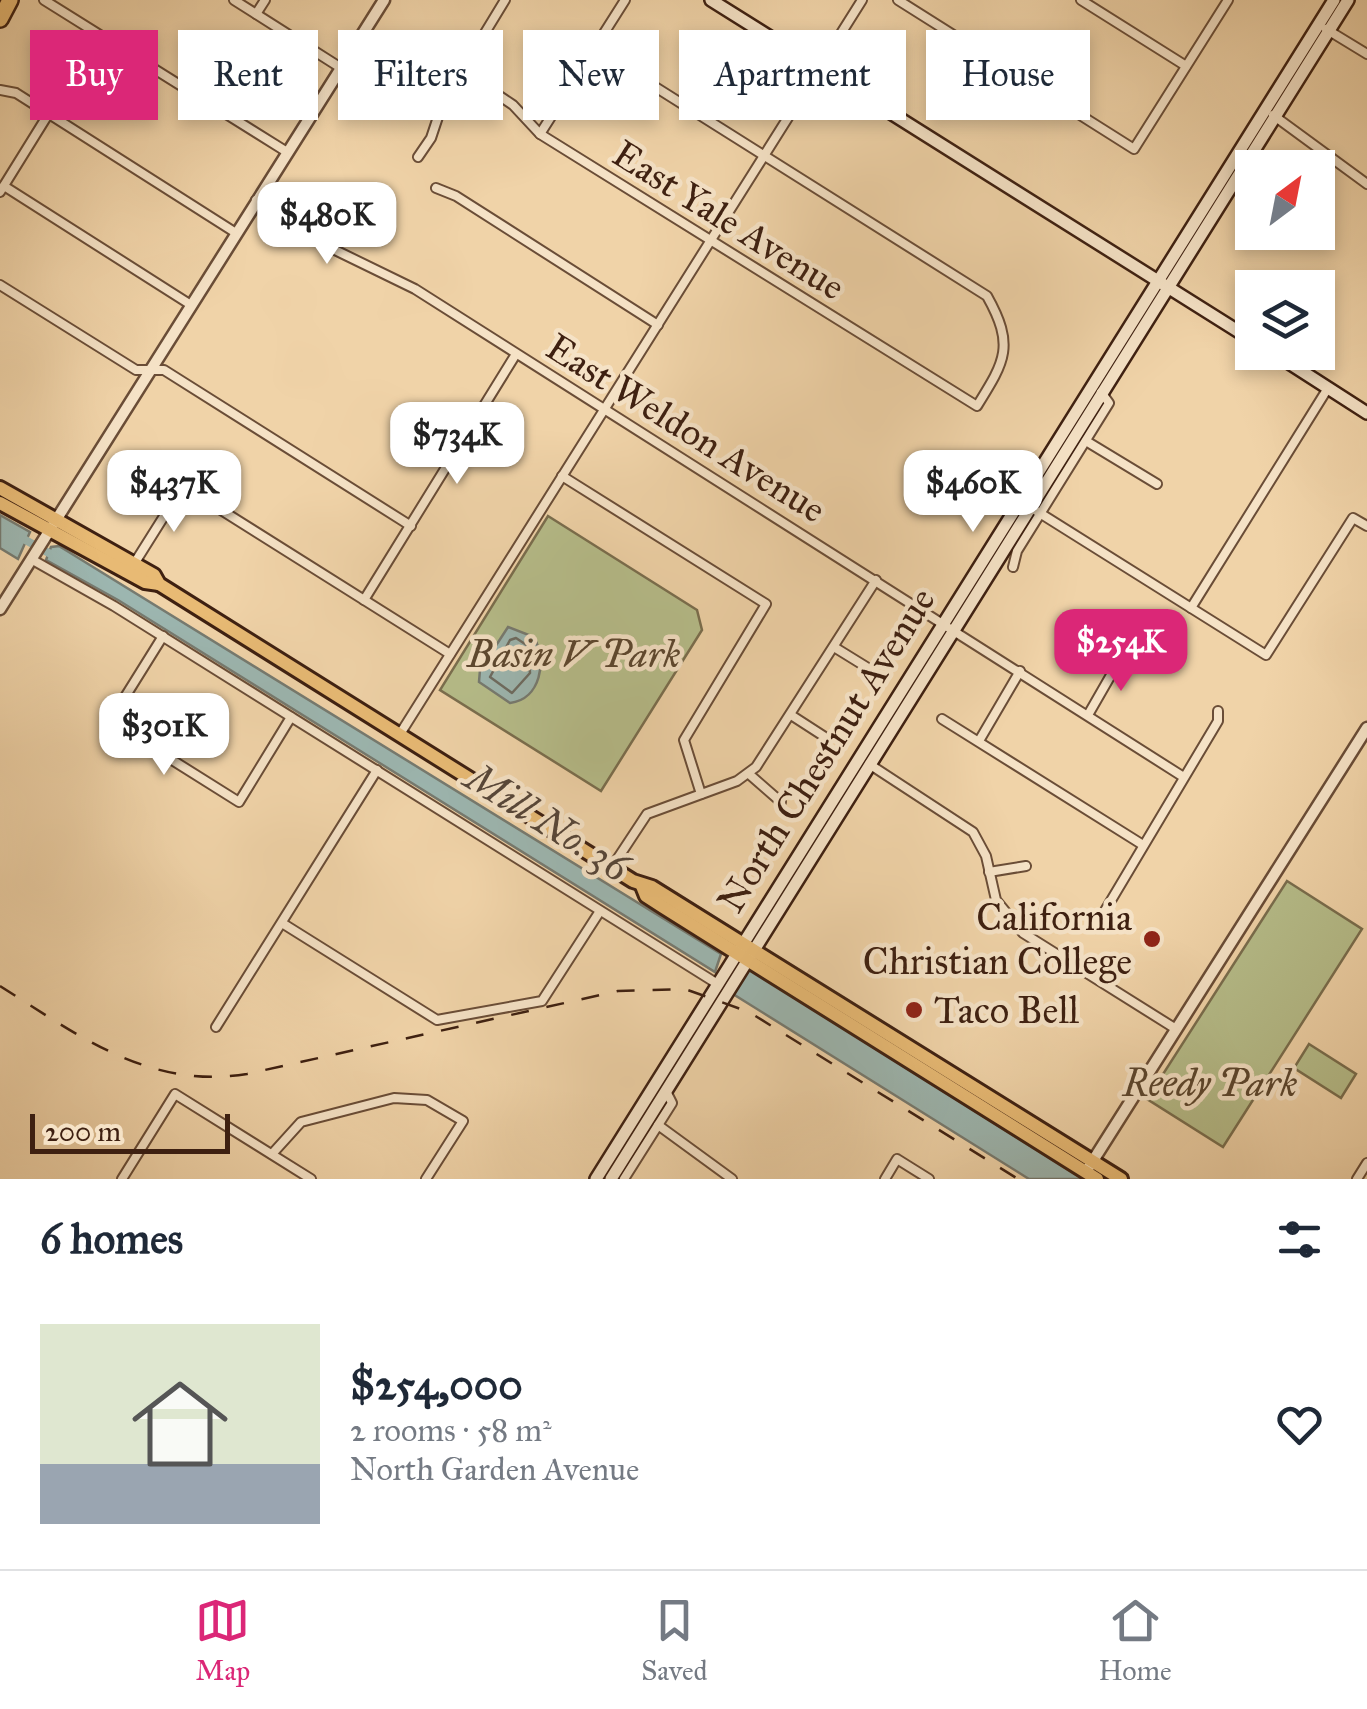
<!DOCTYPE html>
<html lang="en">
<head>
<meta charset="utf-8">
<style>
  body { margin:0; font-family:"IM FELL Great Primer",serif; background:#f6f6f7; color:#1f2937; height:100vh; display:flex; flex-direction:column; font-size:38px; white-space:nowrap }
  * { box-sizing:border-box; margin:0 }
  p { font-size:32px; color:#747a83 }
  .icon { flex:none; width:55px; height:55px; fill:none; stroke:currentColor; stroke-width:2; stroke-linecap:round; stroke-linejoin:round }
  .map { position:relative; height:1179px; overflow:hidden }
  .panel { display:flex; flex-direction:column; background:#fff; flex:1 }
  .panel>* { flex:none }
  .guide { position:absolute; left:30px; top:30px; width:1308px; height:90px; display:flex; gap:20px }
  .needle { width:65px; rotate:32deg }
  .fabs { position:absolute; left:1235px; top:150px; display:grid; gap:20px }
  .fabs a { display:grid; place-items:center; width:100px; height:100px; border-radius:0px; background:#fff; box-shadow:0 5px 15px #0003; font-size:50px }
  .scale { position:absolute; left:30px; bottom:25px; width:200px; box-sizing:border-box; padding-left:10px; border:5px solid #3e2011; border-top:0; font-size:28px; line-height:35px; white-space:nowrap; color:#3e2011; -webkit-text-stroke:8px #f5e2c6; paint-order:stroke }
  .price { position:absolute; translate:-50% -85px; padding:0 22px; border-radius:20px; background:#fff; color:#222; font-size:32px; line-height:65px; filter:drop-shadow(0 2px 5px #0008) }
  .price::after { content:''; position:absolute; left:50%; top:60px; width:30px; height:22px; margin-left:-15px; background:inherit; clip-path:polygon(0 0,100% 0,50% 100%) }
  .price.active { background:#db2777; color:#fff }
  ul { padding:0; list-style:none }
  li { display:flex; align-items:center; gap:30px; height:250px; padding:0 40px }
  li+li { border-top:2px solid #e0e1e3 }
  li span { display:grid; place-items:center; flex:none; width:280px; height:200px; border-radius:0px; color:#555 }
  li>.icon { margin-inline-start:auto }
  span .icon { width:120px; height:120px; fill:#fffc; stroke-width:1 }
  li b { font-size:42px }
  h2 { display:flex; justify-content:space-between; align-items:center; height:120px; padding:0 40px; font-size:42px }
  .chip { padding:0 35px; border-radius:0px; background:#fff; box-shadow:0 5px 15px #0003; font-size:35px; line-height:90px }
  .chip.active { background:#db2777; color:#fff }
  .tab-bar { display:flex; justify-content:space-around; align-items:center; height:140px; border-top:2px solid #e0e1e3; background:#fff; font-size:28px; color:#747a83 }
  .tab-bar a { display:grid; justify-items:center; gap:5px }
  .tab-bar .active { color:#db2777 }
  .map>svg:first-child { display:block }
  .green { fill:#b6bd8a; stroke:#7a6e4e; stroke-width:2.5 }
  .water { fill:#9cb6b0; stroke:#767a70; stroke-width:2.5 }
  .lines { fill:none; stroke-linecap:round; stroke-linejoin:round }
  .shore { stroke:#6d6b60; stroke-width:2.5 }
  .canal { stroke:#9cb6b0; stroke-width:8 }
  .minor-casing { stroke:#6a4d37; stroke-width:12 }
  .tertiary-casing { stroke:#6a4d37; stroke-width:15 }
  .secondary-casing { stroke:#3e2011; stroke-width:16 }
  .primary-casing { stroke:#3e2011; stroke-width:18 }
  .motorway-casing { stroke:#3e2011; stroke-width:20 }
  .minor { stroke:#f5e2c6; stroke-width:8 }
  .tertiary { stroke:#f5e2c6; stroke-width:10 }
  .secondary { stroke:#f5e2c6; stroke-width:11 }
  .primary { stroke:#e8ba74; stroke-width:12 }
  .motorway { stroke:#e8ba74; stroke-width:15 }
  .rail { stroke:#3e2011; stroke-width:2.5; stroke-dasharray:18 18; stroke-linecap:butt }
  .poi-dot { fill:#8f2418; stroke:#f5e2c6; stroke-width:4 }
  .labels { text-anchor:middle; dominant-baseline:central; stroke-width:9; stroke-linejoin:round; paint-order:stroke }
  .street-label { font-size:38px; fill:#3e2011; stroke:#f5e2c6 }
  .park-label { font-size:38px; font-style:italic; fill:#5c472f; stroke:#f5e2c6 }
  .poi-label { font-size:38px; fill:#3e2011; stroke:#f5e2c6; text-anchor:end }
  .water-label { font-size:40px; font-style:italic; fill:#564639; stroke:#f5e2c6 }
</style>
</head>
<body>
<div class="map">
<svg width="1367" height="1179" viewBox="0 0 1367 1179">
  <rect width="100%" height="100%" fill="#f0d3a8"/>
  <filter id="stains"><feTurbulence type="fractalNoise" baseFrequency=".002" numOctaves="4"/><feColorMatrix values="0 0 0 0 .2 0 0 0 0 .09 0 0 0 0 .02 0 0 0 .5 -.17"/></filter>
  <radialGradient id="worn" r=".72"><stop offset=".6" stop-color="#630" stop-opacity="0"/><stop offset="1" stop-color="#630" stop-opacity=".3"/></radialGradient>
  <!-- green -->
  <g class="green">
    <polygon points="548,516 697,610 702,630 601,791 440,690"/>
    <polygon points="1287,881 1362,929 1223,1147 1147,1099"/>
    <polygon points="1309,1044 1356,1074 1341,1098 1294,1068"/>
  </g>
  <!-- water -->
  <g class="water">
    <polygon points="0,515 30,532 18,559 0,548"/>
    <polygon points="59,546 721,954 715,972 118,600 46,560 51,547"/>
    <path d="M508 627 534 637C547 661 541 699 510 703L479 682 480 670Z"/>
    <polygon points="750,970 1083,1179 1029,1179 733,994 743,973"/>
  </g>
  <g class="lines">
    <!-- shore -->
    <polygon class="shore" points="516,638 528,646 530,673 512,693 490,677 510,640"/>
    <!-- canal -->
    <polyline class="canal" points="20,537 56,557"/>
    <!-- minor casing -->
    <g class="minor-casing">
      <g id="minor">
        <polyline points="44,0 287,152"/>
        <polyline points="234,0 341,68"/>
        <polyline points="898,0 1134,149 1228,0"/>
        <polyline points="1081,0 1186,66"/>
        <polyline points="256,14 265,0"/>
        <polyline points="1326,29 1367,54"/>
        <path d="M461 70 513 105 540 134 977 406C1005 361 1015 346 987 296L595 49"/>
        <polyline points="0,90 16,93 236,233"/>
        <polyline points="1273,115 1367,184"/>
        <polyline points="540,134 625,0"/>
        <polyline points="418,157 431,138 443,102 505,0"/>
        <polyline points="4,186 191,305"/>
        <polyline points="436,188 456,196 658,325"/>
        <polyline points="0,192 49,113"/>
        <polyline points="256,200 335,250 415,289 1182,776"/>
        <polyline points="0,285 136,370 164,370 411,526"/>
        <polyline points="1086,441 1157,484"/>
        <polyline points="562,476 766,604 684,740 701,794"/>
        <polyline points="1027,505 1266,655 1353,518 1367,526"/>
        <polyline points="31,559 114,606 716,983"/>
        <polyline points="134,564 183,486 450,654"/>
        <polyline points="1013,567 1017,551 1109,403 1101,392"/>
        <polyline points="364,600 516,354"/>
        <polyline points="1191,608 1328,388"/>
        <polyline points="163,636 110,721 239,802 291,717"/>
        <polyline points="834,647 868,668"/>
        <polyline points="791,715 825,737"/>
        <polyline points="1088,715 1115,668 1130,654"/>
        <polyline points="942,719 1143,845"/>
        <polyline points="400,734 862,0"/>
        <polyline points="979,741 1020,671"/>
        <polyline points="869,764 973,832 986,856 996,900 1023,933 1176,1029"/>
        <polyline points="749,774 781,802"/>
        <polyline points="612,867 647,814 737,781 756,767 876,580"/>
        <polyline points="989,872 1026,866"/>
        <polyline points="282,923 437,1020 542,1001 600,911"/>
        <polyline points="1097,924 1218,721 1218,711"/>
        <polyline points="216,1027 377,770"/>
        <polyline points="658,1125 732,1179"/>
        <polyline points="272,1154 301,1122 394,1098 427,1100 463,1121 426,1179"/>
        <polyline points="122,1179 175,1094 311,1179"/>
        <polyline points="624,1179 672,1103 666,1091"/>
        <polyline points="885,1179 897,1159 929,1179"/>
        <polyline points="1357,1179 1367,1163"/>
      </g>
    </g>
    <!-- tertiary casing -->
    <g class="tertiary-casing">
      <g id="tertiary">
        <polyline points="0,609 384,0"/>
        <polyline points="1089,1167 1367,728"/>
      </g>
    </g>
    <!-- secondary casing -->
    <g class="secondary-casing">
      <g id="secondary">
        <polyline points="711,0 1252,340"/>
        <polyline points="1272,352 1367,413"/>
        <polyline points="596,1179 1334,0"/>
        <polyline points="611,1179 1348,0"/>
      </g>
    </g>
    <!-- primary casing -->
    <g class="primary-casing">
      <g id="primary">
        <polyline points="0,488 154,575 159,584 633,881 652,887 1121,1179"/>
        <polyline points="0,503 145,582 159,584"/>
        <polyline points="642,886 646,896 663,907 1097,1179"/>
      </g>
    </g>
    <!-- motorway casing -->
    <g class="motorway-casing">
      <polyline id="motorway" points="0,19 10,0"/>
    </g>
    <!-- minor -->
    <use href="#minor" class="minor"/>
    <!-- tertiary -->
    <use href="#tertiary" class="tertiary"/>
    <!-- secondary -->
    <use href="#secondary" class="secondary"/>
    <!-- primary -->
    <use href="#primary" class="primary"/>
    <!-- motorway -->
    <use href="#motorway" class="motorway"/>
    <!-- rail -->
    <path class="rail" d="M0 986C78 1035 149 1090 247 1074L618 991 685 989 749 1012 1018 1179"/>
  </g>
  <!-- markers -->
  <g class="poi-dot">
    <circle cx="1152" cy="939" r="10"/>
    <circle cx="914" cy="1010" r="10"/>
  </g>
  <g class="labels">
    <!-- street labels -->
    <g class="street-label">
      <text transform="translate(729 220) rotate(32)">East Yale Avenue</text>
      <text transform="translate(686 428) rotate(32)">East Weldon Avenue</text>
      <text transform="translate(826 750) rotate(-58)">North Chestnut Avenue</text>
    </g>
    <!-- park labels -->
    <g class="park-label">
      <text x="574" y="654">Basin V Park</text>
      <text x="1210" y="1083">Reedy Park</text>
    </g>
    <!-- poi labels -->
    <g class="poi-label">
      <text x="1132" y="917">California<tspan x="1132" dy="44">Christian College</tspan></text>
      <text x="934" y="1010" text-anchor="start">Taco Bell</text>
    </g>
    <!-- water labels -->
    <g class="water-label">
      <text transform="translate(548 822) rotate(32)">Mill No. 36</text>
    </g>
  </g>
  <rect width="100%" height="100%" filter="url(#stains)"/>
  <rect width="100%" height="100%" fill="url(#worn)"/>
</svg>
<div class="fabs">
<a><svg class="needle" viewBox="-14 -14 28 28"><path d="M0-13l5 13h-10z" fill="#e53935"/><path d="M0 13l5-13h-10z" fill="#747a83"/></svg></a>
<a><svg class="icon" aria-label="layers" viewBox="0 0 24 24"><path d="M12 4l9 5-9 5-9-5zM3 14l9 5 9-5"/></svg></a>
</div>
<div class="scale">200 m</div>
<b class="price" style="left:327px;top:267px">$480K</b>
<b class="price" style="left:457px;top:487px">$734K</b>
<b class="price" style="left:174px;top:535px">$437K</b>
<b class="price" style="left:973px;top:535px">$460K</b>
<b class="price active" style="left:1121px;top:694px">$254K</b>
<b class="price" style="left:164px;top:778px">$301K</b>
<div class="guide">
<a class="chip active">Buy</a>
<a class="chip">Rent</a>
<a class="chip">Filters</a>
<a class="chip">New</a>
<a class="chip">Apartment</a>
<a class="chip">House</a>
</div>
</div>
<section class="panel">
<h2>6 homes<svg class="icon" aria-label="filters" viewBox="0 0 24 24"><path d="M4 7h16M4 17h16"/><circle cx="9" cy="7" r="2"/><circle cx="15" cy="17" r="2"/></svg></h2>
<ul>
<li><span style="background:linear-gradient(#dfe7d0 70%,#9aa5b1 0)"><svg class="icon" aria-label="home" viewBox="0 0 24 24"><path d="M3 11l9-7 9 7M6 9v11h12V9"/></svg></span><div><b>$254,000</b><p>2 rooms · 58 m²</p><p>North Garden Avenue</p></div><svg class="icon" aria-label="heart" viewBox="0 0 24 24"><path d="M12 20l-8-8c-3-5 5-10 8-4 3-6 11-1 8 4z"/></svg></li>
</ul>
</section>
<nav class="tab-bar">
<a class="active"><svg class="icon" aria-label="map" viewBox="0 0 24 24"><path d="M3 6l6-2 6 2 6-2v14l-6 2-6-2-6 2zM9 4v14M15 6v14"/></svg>Map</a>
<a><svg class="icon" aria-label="saved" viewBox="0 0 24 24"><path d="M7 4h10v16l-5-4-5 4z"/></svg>Saved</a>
<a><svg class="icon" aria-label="home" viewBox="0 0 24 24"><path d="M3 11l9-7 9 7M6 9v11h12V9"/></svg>Home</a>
</nav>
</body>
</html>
